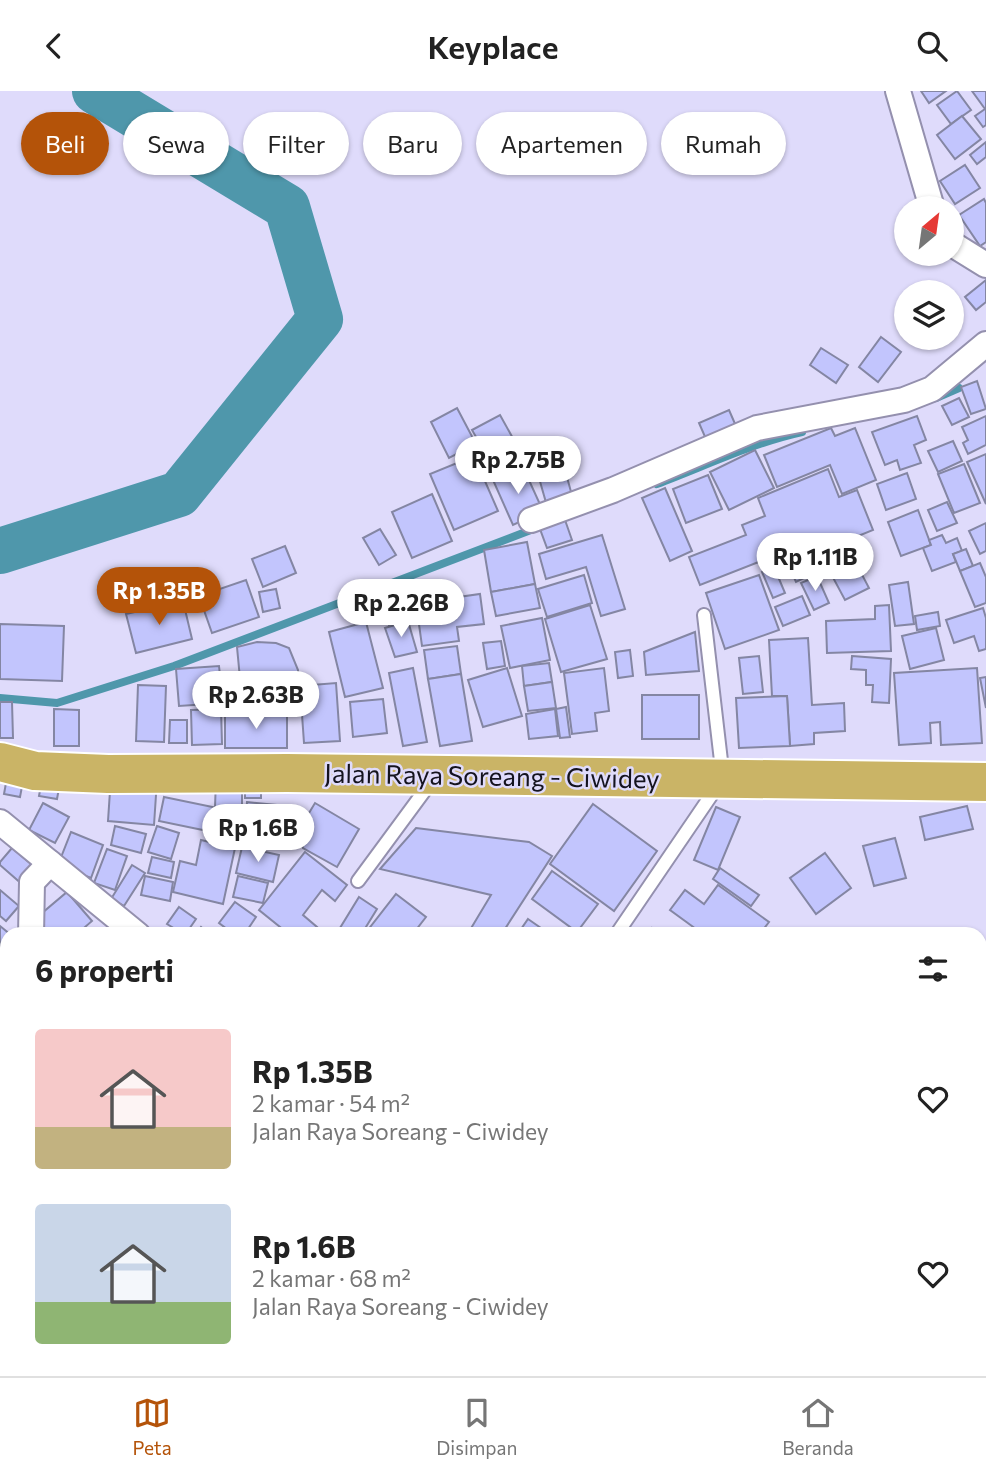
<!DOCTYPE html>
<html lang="id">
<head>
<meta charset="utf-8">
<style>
  body { margin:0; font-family:Commissioner,sans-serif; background:#f2f2f2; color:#222; height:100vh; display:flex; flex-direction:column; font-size:26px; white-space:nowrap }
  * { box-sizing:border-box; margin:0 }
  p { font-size:23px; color:#767676 }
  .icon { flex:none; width:38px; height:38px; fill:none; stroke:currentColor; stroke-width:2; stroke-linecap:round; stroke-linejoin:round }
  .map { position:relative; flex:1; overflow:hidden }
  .side { position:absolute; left:0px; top:836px; width:987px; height:450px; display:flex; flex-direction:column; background:#fff; border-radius:21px 21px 0 0; box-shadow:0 2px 5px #0004 }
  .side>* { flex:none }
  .top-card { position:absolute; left:21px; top:21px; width:945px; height:63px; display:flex; gap:14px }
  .needle { width:46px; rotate:29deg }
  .buttons { position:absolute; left:894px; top:105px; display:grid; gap:14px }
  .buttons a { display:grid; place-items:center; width:70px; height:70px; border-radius:50%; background:#fff; box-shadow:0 2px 5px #0004; font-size:35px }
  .price { position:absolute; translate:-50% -60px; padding:0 16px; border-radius:24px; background:#fff; color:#222; font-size:23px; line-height:46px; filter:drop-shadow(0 2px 4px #0008) }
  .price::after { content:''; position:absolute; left:50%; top:42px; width:21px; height:16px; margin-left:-10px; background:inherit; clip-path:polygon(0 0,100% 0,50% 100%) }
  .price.selected { background:#b45309; color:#fff }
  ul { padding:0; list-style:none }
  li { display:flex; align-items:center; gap:21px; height:175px; padding:0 35px }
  li span { display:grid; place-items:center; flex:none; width:196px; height:140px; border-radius:7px; color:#555 }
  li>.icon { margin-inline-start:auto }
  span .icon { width:84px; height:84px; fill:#fffc; stroke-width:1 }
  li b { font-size:30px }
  h2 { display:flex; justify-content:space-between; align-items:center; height:84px; padding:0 35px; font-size:30px }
  .pill { padding:0 24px; border-radius:32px; background:#fff; box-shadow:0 2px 5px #0004; font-size:24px; line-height:63px }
  .pill.selected { background:#b45309; color:#fff }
  header { display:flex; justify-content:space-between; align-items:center; height:91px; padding:0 35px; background:#fff; font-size:32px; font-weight:600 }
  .tab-bar { display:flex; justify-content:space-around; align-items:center; height:98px; border-top:2px solid #e0e0e0; background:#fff; font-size:19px; color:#767676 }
  .tab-bar a { display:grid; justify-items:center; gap:4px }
  .tab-bar .selected { color:#b45309 }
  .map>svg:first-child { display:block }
  .green { fill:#a0ba95 }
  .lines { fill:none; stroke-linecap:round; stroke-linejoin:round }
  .stream { stroke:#4f97ab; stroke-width:8 }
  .river { stroke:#4f97ab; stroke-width:46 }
  .building { fill:#c2c5fd; stroke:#8486a3; stroke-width:2 }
  .service-casing { stroke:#9490ae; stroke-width:16 }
  .minor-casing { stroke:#9490ae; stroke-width:28 }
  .trunk-casing { stroke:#fff; stroke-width:42 }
  .service { stroke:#fff; stroke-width:12 }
  .minor { stroke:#fff; stroke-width:24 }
  .trunk { stroke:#cab466; stroke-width:38 }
  .labels { text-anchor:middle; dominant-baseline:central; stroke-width:5; stroke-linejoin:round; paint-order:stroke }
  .street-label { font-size:26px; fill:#14131e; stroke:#dfdbfb }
</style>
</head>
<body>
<header><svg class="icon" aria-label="back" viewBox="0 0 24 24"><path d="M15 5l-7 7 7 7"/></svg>Keyplace<svg class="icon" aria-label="search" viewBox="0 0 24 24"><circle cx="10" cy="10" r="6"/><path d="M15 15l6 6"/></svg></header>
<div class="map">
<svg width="986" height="1285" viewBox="0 0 986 1285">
  <rect width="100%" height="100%" fill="#dfdbfb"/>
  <!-- green -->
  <polygon class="green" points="986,1249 986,1285 939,1285 940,1279 980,1279 980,1256"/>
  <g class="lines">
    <!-- stream -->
    <g class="stream">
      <polyline points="936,307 959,297"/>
      <path d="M657 393C705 375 752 352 802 341"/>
      <polyline points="0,607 57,612 174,575 536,437"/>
    </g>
    <!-- river -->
    <polyline class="river" points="0,460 179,403 320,228 287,116 95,0"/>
  </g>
  <!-- building -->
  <g class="building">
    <polygon points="921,0 946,0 929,12"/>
    <polygon points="957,0 971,19 951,33 937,14"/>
    <polygon points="972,0 986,0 986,34 983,36 975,25 985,18"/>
    <polygon points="962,25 981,48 955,68 937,44"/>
    <polygon points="986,51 986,66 977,73 970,64"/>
    <polygon points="965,74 980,97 955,113 940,90"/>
    <polygon points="984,108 986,112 986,151 980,155 959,124"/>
    <polygon points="986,189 986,211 976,219 965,206"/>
    <polygon points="881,246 901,261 878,291 859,276"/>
    <polygon points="821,257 848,274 836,292 810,274"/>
    <polygon points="977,290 986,318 971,323 961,296"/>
    <polygon points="959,307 969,326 952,334 942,315"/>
    <polygon points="457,317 476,353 449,367 431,331"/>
    <polygon points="729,319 739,342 709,355 699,332"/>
    <polygon points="500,324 525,369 498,384 472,339"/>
    <polygon points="917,325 926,349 914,354 921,372 900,379 897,369 885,374 872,341"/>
    <polygon points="986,325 986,354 968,363 963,352 968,349 962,336"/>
    <polygon points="831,337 835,345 855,337 876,389 842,403 830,374 777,396 764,364"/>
    <polygon points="953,350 962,370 938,381 928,360"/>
    <polygon points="755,359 774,397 729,419 710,381"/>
    <polygon points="986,363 986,413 967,371"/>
    <polygon points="474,365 498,420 454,439 430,383"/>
    <polygon points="964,373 980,412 954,422 938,383"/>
    <polygon points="523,376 543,420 513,434 493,389"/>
    <polygon points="828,378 839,406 857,399 873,439 807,466 802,454 700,494 689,466 746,444 742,434 765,425 758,407"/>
    <polygon points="565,379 573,408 547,415 539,387"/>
    <polygon points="907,382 916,408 886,419 877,393"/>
    <polygon points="708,384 722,418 686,432 673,398"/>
    <polygon points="665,397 692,460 670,470 642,407"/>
    <polygon points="432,403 452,450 412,467 392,421"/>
    <polygon points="947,411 957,432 937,440 928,419"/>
    <polygon points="918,419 931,454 901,465 888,431"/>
    <polygon points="565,429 572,449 547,457 540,438"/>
    <polygon points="986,432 986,460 980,463 969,440"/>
    <polygon points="380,438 396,464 379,474 363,447"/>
    <polygon points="602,444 625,518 601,525 586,476 546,488 539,463"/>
    <polygon points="942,444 946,452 957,447 962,460 953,463 956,471 932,480 923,457 931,454 929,449"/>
    <polygon points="527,451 535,493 491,501 484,459"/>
    <polygon points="846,453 869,497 845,509 822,466"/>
    <polygon points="285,455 296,482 263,496 252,468"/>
    <polygon points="966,458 973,475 960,480 953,463"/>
    <polygon points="802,462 812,483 796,491 786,469"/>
    <polygon points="980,472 986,486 986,512 975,516 960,480"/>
    <polygon points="774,476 785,502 773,507 762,481"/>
    <polygon points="584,484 592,512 547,526 538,498"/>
    <polygon points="759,484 779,539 725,558 706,502"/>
    <polygon points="817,485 829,512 814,519 801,492"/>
    <polygon points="246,489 259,526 212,542 199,505"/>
    <polygon points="908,491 914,533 895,535 889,494"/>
    <polygon points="535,493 540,517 496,525 491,501"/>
    <polygon points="276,498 280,517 263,521 259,501"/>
    <polygon points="480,503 484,533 457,536 459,550 422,555 416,512"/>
    <polygon points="802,505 810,524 783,535 775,516"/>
    <polygon points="183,510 192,548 136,562 126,523"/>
    <polygon points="401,512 406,528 389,534 383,517"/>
    <polygon points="590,514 607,568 561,581 545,528"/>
    <polygon points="889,514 891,560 827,562 826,530 875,528 875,515"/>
    <polygon points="983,517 986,527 986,558 979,560 974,545 954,552 946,529"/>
    <polygon points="938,521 940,535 917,539 915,525"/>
    <polygon points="542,527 550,569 510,577 501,535"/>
    <polygon points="408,530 417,561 395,566 385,537"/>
    <polygon points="366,531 383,597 345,606 329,541"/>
    <polygon points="0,533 64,535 62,590 0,588"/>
    <polygon points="936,537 944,569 910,578 902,545"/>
    <polygon points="695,541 699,580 646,584 644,561"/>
    <polygon points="808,547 812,614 844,612 845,640 814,642 814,653 790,655 787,605 772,605 769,549"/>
    <polygon points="501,550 505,575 487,578 483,552"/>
    <polygon points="257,551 276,552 289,557 298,579 299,620 257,619 255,598 241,598 237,556"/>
    <polygon points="457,555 461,583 428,588 424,559"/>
    <polygon points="630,559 633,585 618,587 615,561"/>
    <polygon points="759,565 763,601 743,603 739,567"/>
    <polygon points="852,565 891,568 889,612 872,611 873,594 866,594 866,579 851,578"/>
    <polygon points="549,572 552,591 524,595 522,575"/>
    <polygon points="219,575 223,612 179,615 176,578"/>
    <polygon points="413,577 427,651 403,655 389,582"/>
    <polygon points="507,577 522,625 483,636 468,589"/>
    <polygon points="604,577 609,620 595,622 597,640 572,643 564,582"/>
    <polygon points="977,577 982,652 941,654 940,631 930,632 931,652 899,654 894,582"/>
    <polygon points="461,583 472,650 440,655 428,588"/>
    <polygon points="986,586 986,617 980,587"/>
    <polygon points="552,591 556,617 528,620 524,595"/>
    <polygon points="336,592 340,650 304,652 300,595"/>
    <polygon points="138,594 166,595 164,651 136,650"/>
    <rect x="642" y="604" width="57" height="44"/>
    <polygon points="787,605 790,655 739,657 736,607"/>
    <polygon points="383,608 387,642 353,646 350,611"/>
    <polygon points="0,611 12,611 13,647 0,647"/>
    <polygon points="566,616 570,646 560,647 556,618"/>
    <polygon points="54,618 79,619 79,655 54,655"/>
    <polygon points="221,618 222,653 192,654 191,619"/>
    <polygon points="555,618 558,645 529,648 526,623"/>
    <rect x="225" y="624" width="62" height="33"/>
    <polygon points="170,629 187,629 187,652 169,652"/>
    <polygon points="8,681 24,685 20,706 4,703"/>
    <polygon points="43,683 61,686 57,708 39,705"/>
    <polygon points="111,685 157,689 154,734 108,730"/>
    <polygon points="216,689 242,690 242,717 215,716"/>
    <rect x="245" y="691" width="16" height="16"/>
    <polygon points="164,706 232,720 227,744 159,730"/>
    <polygon points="247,711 276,714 272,755 244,753"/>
    <polygon points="43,712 69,726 55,752 29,739"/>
    <polygon points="315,712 359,738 337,776 303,757 300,737"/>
    <polygon points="593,713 657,760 614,820 550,773"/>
    <polygon points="967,715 973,738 925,749 920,726"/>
    <polygon points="716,716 740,726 718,779 694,769"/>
    <polygon points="115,735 146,743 141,762 111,754"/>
    <polygon points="157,735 179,742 171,768 148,761"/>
    <polygon points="416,737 529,751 552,765 501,844 467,844 491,804 380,778"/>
    <polygon points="71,741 103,754 91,787 58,774"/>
    <polygon points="895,747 906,787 874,795 863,755"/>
    <polygon points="201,749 235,757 223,813 173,801 180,770 196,774"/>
    <polygon points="242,756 279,764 273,791 236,782"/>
    <polygon points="12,757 37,778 23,794 0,774 0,771"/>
    <polygon points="107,758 127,765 115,799 94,792"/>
    <polygon points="305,761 347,794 335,810 322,799 303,824 317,836 311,844 290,844 259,819"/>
    <polygon points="825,762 851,797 816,823 790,787"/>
    <polygon points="152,766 174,771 171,787 148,782"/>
    <polygon points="132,774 145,782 124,815 111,808"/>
    <polygon points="720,777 759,804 751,815 713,788"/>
    <polygon points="552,780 598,813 577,841 532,808"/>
    <polygon points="145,785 173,791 170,810 141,804"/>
    <polygon points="238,785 268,792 263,812 233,806"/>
    <polygon points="718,794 769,831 759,844 693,844 696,838 670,819 685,799 704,813"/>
    <polygon points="0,799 19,815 6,830 0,825"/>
    <polygon points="67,801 92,830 85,836 92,844 48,844 35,828"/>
    <polygon points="396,803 426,826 412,844 364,844"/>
    <polygon points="359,806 377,818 361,844 350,844 340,837"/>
    <polygon points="235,811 256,826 244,844 235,844 219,832"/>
    <polygon points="179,816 196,828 185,844 167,833"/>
    <polygon points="528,828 551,844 517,844"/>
    <polygon points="0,835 11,844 7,844 7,864 0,858"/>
    <polygon points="201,836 210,844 195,844"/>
    <polygon points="652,837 662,844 648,844"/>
    <polygon points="986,960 986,998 980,1006 980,968"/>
  </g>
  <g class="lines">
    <!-- service casing -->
    <g class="service-casing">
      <g id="service">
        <polyline points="358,790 431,691"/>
        <polyline points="616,844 723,687 704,524"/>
      </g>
    </g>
    <!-- minor casing -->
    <g class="minor-casing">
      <g id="minor">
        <polyline points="898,0 932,117"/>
        <polyline points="952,153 986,174"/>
        <polyline points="531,429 613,399 757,337 904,309 932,298 986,253"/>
        <polyline points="0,731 138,844"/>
        <polyline points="31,844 32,791 50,772"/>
        <polyline points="0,902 7,892"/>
        <polyline points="980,1131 986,1131"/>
      </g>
    </g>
    <!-- trunk casing -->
    <g class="trunk-casing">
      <polyline id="trunk" points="0,671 35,680 108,683 287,682 986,691"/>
    </g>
    <!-- service -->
    <use href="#service" class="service"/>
    <!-- minor -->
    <use href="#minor" class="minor"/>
    <!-- trunk -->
    <use href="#trunk" class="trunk"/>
  </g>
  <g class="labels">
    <!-- street labels -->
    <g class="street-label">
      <text transform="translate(492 684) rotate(1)">Jalan Raya Soreang - Ciwidey</text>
    </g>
  </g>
</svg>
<div class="buttons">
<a><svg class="needle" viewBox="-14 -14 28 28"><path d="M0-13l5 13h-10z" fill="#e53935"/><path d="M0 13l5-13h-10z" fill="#767676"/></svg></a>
<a><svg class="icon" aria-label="layers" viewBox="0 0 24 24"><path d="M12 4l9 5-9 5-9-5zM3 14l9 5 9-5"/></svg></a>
</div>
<b class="price" style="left:518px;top:405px">Rp 2.75B</b>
<b class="price" style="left:815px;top:502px">Rp 1.11B</b>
<b class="price selected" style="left:159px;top:536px">Rp 1.35B</b>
<b class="price" style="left:401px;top:548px">Rp 2.26B</b>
<b class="price" style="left:256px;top:640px">Rp 2.63B</b>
<b class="price" style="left:258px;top:773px">Rp 1.6B</b>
<div class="top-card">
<a class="pill selected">Beli</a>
<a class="pill">Sewa</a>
<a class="pill">Filter</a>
<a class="pill">Baru</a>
<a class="pill">Apartemen</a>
<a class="pill">Rumah</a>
</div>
<section class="side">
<h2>6 properti<svg class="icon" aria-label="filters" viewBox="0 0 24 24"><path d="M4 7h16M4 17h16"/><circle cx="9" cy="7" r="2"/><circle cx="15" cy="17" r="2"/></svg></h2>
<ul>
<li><span style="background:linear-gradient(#f6c9c9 70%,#c2b280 0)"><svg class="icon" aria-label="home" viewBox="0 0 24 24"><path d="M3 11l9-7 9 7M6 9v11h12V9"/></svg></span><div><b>Rp 1.35B</b><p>2 kamar · 54 m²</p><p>Jalan Raya Soreang - Ciwidey</p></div><svg class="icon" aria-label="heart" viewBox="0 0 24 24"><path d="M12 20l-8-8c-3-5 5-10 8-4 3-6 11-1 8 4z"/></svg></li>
<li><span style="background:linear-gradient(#c9d6e8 70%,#8fb573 0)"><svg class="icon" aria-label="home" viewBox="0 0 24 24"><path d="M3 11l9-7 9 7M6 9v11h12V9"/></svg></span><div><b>Rp 1.6B</b><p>2 kamar · 68 m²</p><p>Jalan Raya Soreang - Ciwidey</p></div><svg class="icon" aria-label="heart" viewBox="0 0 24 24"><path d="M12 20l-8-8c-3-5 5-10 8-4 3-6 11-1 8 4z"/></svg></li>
</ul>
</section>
</div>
<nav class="tab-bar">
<a class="selected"><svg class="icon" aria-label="map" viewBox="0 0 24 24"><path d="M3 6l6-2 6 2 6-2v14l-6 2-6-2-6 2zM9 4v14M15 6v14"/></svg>Peta</a>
<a><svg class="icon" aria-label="saved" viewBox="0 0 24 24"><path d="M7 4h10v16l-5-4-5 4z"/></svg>Disimpan</a>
<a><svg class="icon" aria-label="home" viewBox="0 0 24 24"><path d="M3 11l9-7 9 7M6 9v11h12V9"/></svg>Beranda</a>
</nav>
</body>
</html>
